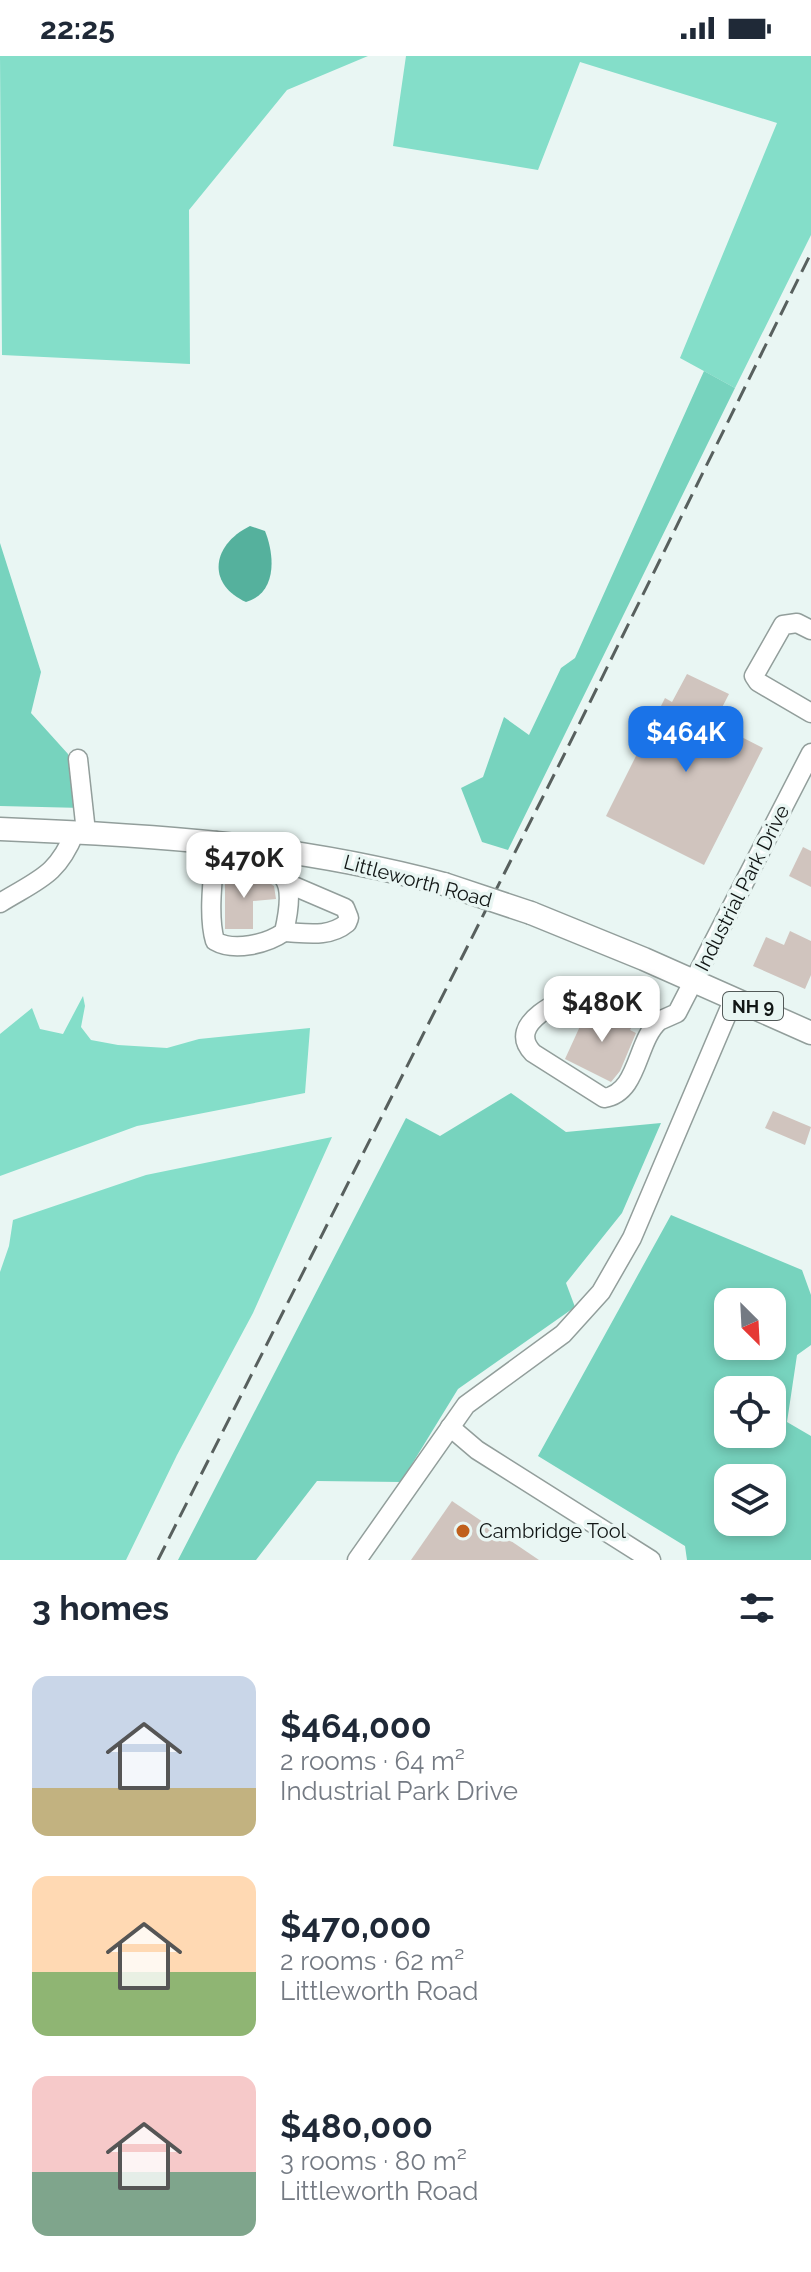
<!DOCTYPE html>
<html lang="en">
<head>
<meta charset="utf-8">
<style>
  body { margin:0; font-family:Raleway,sans-serif; background:#f2f2f3; color:#1f2937; height:100vh; display:flex; flex-direction:column; font-size:30px; white-space:nowrap }
  * { box-sizing:border-box; margin:0 }
  p { font-size:26px; color:#747a83 }
  .icon { flex:none; width:44px; height:44px; fill:none; stroke:currentColor; stroke-width:2; stroke-linecap:round; stroke-linejoin:round }
  .map { position:relative; height:1504px; overflow:hidden }
  .sheet { display:flex; flex-direction:column; background:#fff; flex:1 }
  .sheet>* { flex:none }
  .needle { width:52px; rotate:156deg }
  .controls { position:absolute; left:714px; top:1232px; display:grid; gap:16px }
  .controls a { display:grid; place-items:center; width:72px; height:72px; border-radius:16px; background:#fff; box-shadow:0 4px 12px #0003; font-size:40px }
  .price { position:absolute; translate:-50% -68px; padding:0 18px; border-radius:16px; background:#fff; color:#222; font-size:26px; line-height:52px; filter:drop-shadow(0 2px 4px #0008) }
  .price::after { content:''; position:absolute; left:50%; top:48px; width:24px; height:18px; margin-left:-12px; background:inherit; clip-path:polygon(0 0,100% 0,50% 100%) }
  .price.active { background:#1a73e8; color:#fff }
  ul { padding:0; list-style:none }
  li { display:flex; align-items:center; gap:24px; height:200px; padding:0 32px }
  li span { display:grid; place-items:center; flex:none; width:224px; height:160px; border-radius:16px; color:#555 }
  li>.icon { margin-inline-start:auto }
  span .icon { width:96px; height:96px; fill:#fffc; stroke-width:1 }
  li b { font-size:34px }
  h2 { display:flex; justify-content:space-between; align-items:center; height:96px; padding:0 32px; font-size:34px }
  .status { display:flex; justify-content:space-between; align-items:center; height:56px; padding:0 40px; background:#fff; direction:ltr }
  .status svg { height:22px; fill:currentColor }
  .map>svg:first-child { display:block }
  .green { fill:#84dec9 }
  .forest { fill:#77d3be; fill-rule:evenodd }
  .water { fill:#55b19d }
  .building { fill:#d0c4be }
  .lines { fill:none; stroke-linecap:round; stroke-linejoin:round }
  .minor-casing { stroke:#929e9b; stroke-width:21 }
  .major-casing { stroke:#929e9b; stroke-width:25 }
  .minor { stroke:#fff; stroke-width:18 }
  .major { stroke:#fff; stroke-width:22 }
  .rail { stroke:#58605e; stroke-width:3; stroke-dasharray:16 8; stroke-linecap:butt }
  .major-bridge-casing { stroke:#929e9b; stroke-width:25; stroke-linecap:butt }
  .major-bridge { stroke:#fff; stroke-width:22 }
  .poi-dot { fill:#c0601c; stroke:#e9f6f3; stroke-width:3 }
  .labels { text-anchor:middle; dominant-baseline:central; stroke-width:7; stroke-linejoin:round; paint-order:stroke }
  .shield { fill:#e9f6f3; stroke:#525958; stroke-width:2 }
  .shield-label { font-size:18px; font-weight:bold; fill:#111615 }
  .street-label { font-size:20px; fill:#111615; stroke:#e9f6f3 }
  .poi-label { font-size:20px; fill:#111615; stroke:#e9f6f3; text-anchor:start }
</style>
</head>
<body>
<div class="status"><b>22:25</b><svg viewBox="0 0 49 12"><path d="M0 12V9h3v3zM5 12V6h3v6zM10 12V3h3v9zM15 12V0h3v12zM26 1h20v11H26zM47 4h2v5h-2z"/></svg></div>
<div class="map">
<svg width="811" height="1504" viewBox="0 0 811 1504">
  <rect width="100%" height="100%" fill="#e9f6f3"/>
  <!-- green -->
  <g class="green">
    <polygon points="0,0 368,0 287,34 189,154 190,308 2,299"/>
    <polygon points="406,0 811,0 811,179 735,332 680,302 777,67 580,6 538,114 393,90"/>
    <polygon points="83,940 85,950 81,971 91,984 118,989 167,992 199,983 310,972 305,1037 137,1070 0,1120 0,978 32,952 40,973 63,978"/>
    <polygon points="332,1081 253,1257 177,1399 126,1504 0,1504 0,1216 9,1190 13,1164 146,1119"/>
  </g>
  <!-- forest -->
  <g class="forest">
    <polygon points="704,315 735,332 508,794 482,786 461,732 483,721 504,661 529,679 561,612 575,602"/>
    <polygon points="0,487 41,616 31,657 68,698 83,752 0,750"/>
    <polygon points="511,1037 566,1076 661,1067 622,1157 566,1227 575,1251 458,1333 401,1426 317,1425 256,1504 178,1504 406,1062 440,1080"/>
    <path d="M671 1159 802 1214 811 1239V1289L797 1299 787 1366 811 1380V1504H687L685 1490 538 1400ZM772 1246V1290H728V1246ZM772 1334V1378H728V1334ZM772 1422V1466H728V1422Z"/>
  </g>
  <!-- water -->
  <path class="water" d="M250 470 265 475C275 500 277 537 246 546 205 527 213 488 250 470Z"/>
  <!-- building -->
  <g class="building">
    <polygon points="687,618 729,638 714,667 763,692 704,809 606,760 665,642 672,646"/>
    <polygon points="803,791 811,795 811,831 789,820"/>
    <polygon points="225,818 240,820 240,824 265,824 274,830 276,843 253,845 253,873 225,873"/>
    <polygon points="790,875 811,885 811,919 805,933 753,910 766,881 784,889"/>
    <polygon points="596,951 634,967 630,974 636,977 620,1015 611,1026 565,1003 587,955 593,958"/>
    <polygon points="773,1055 811,1071 805,1089 765,1072"/>
    <polygon points="452,1445 539,1504 411,1504"/>
  </g>
  <g class="lines">
    <!-- minor casing -->
    <g class="minor-casing">
      <g id="minor">
        <polyline points="811,574 797,567 783,569 754,620 758,626 811,657"/>
        <polyline points="78,703 86,776"/>
        <path d="M215 804C273 814 301 803 284 876 267 888 234 896 215 885 207 858 214 814 216 785"/>
        <path d="M0 847C39 823 57 820 75 776"/>
        <path d="M284 876C306 877 329 882 347 867L349 862 345 852 289 828"/>
        <path d="M659 965C636 985 639 1037 604 1042L533 997C504 967 563 943 586 934L659 965 677 957 811 697"/>
        <polyline points="450,1371 477,1394 651,1504"/>
        <polyline points="357,1504 466,1349 563,1278 601,1236 632,1182 734,942"/>
      </g>
    </g>
    <!-- major casing -->
    <g class="major-casing">
      <g id="major">
        <path d="M0 773C154 779 295 788 444 828"/>
        <polyline points="531,857 644,903 811,977"/>
      </g>
    </g>
    <!-- minor -->
    <use href="#minor" class="minor"/>
    <!-- major -->
    <use href="#major" class="major"/>
    <!-- rail -->
    <polyline class="rail" points="158,1504 563,701 811,197"/>
    <!-- major-bridge casing -->
    <g class="major-bridge-casing">
      <polyline id="major-bridge" points="444,828 531,857"/>
    </g>
    <!-- major-bridge -->
    <use href="#major-bridge" class="major-bridge"/>
  </g>
  <!-- markers -->
  <circle class="poi-dot" cx="463" cy="1475" r="8"/>
  <g class="labels">
    <!-- shield labels -->
    <rect class="shield" x="723" y="936" width="60" height="28" rx="6"/>
    <g class="shield-label">
      <text x="753" y="950">NH 9</text>
    </g>
    <!-- street labels -->
    <g class="street-label">
      <text transform="translate(418 825) rotate(15)">Littleworth Road</text>
      <text transform="translate(742 832) rotate(-63)">Industrial Park Drive</text>
    </g>
    <!-- poi labels -->
    <g class="poi-label">
      <text x="479" y="1475">Cambridge Tool</text>
    </g>
  </g>
</svg>
<div class="controls">
<a><svg class="needle" viewBox="-14 -14 28 28"><path d="M0-13l5 13h-10z" fill="#e53935"/><path d="M0 13l5-13h-10z" fill="#747a83"/></svg></a>
<a><svg class="icon" aria-label="locate" viewBox="0 0 24 24"><circle cx="12" cy="12" r="6"/><path d="M12 2v4M12 18v4M2 12h4M18 12h4"/></svg></a>
<a><svg class="icon" aria-label="layers" viewBox="0 0 24 24"><path d="M12 4l9 5-9 5-9-5zM3 14l9 5 9-5"/></svg></a>
</div>
<b class="price active" style="left:686px;top:718px">$464K</b>
<b class="price" style="left:244px;top:844px">$470K</b>
<b class="price" style="left:602px;top:988px">$480K</b>
</div>
<section class="sheet">
<h2>3 homes<svg class="icon" aria-label="filters" viewBox="0 0 24 24"><path d="M4 7h16M4 17h16"/><circle cx="9" cy="7" r="2"/><circle cx="15" cy="17" r="2"/></svg></h2>
<ul>
<li><span style="background:linear-gradient(#c9d6e8 70%,#c2b280 0)"><svg class="icon" aria-label="home" viewBox="0 0 24 24"><path d="M3 11l9-7 9 7M6 9v11h12V9"/></svg></span><div><b>$464,000</b><p>2 rooms · 64 m²</p><p>Industrial Park Drive</p></div></li>
<li><span style="background:linear-gradient(#ffd9b3 60%,#8fb573 0)"><svg class="icon" aria-label="home" viewBox="0 0 24 24"><path d="M3 11l9-7 9 7M6 9v11h12V9"/></svg></span><div><b>$470,000</b><p>2 rooms · 62 m²</p><p>Littleworth Road</p></div></li>
<li><span style="background:linear-gradient(#f6c9c9 60%,#7fa58c 0)"><svg class="icon" aria-label="home" viewBox="0 0 24 24"><path d="M3 11l9-7 9 7M6 9v11h12V9"/></svg></span><div><b>$480,000</b><p>3 rooms · 80 m²</p><p>Littleworth Road</p></div></li>
</ul>
</section>
</body>
</html>
